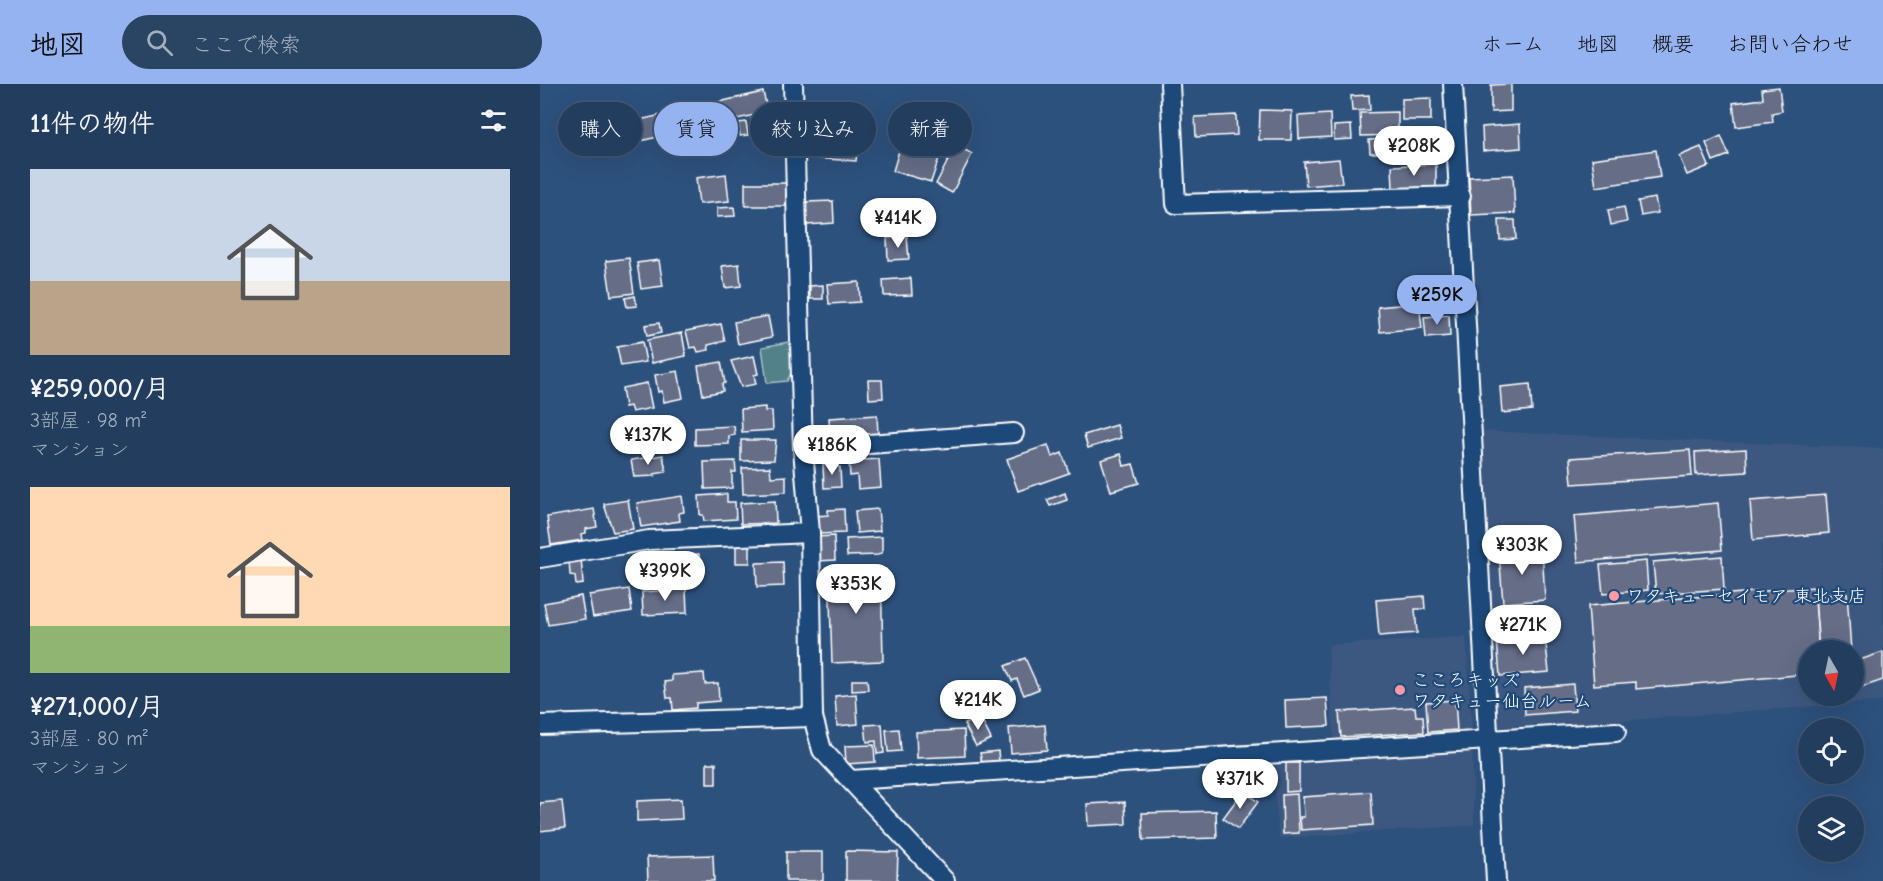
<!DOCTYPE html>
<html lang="ja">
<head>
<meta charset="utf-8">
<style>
  body { margin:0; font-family:"Comic Neue","Klee One",sans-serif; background:#2a4464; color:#f1f3f6; height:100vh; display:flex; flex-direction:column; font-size:22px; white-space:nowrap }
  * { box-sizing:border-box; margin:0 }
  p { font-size:20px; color:#a2aebc }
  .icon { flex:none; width:33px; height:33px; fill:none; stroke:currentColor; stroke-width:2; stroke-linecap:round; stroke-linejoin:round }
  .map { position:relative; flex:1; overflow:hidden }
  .panel { display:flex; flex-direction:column; background:#223d5e; width:540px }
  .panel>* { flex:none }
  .top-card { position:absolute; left:18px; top:18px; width:570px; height:54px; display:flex; gap:12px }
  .needle { width:39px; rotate:171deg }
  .fabs { position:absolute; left:1258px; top:556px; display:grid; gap:12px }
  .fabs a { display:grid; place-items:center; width:66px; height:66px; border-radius:50%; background:#223d5e; box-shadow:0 6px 24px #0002,0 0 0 2px #3f5673; font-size:30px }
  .price { position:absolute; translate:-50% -51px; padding:0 14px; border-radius:21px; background:#fff; color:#222; font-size:20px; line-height:39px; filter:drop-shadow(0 2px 3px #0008) }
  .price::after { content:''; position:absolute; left:50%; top:36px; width:18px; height:14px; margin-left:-9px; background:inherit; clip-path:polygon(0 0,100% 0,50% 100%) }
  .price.selected { background:#95b2f1; color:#111 }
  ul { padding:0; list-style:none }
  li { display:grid; align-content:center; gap:12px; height:318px; padding:0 30px }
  li span { display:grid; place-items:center; height:186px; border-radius:0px; color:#555 }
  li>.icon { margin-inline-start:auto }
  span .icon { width:108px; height:108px; fill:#fffc; stroke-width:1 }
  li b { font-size:26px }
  h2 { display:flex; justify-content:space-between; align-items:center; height:72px; padding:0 30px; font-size:26px }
  .tag { padding:0 21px; border-radius:27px; background:#223d5e; box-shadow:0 6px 24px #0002,0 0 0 2px #3f5673; font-size:21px; line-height:54px }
  .tag.selected { background:#95b2f1; color:#111 }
  header { display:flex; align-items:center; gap:36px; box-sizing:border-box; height:84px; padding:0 30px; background:#95b2f1; color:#111 }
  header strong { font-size:28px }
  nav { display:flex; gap:33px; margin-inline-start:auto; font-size:21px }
  .search { width:420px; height:54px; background:#2a4464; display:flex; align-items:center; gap:15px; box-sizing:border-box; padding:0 21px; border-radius:33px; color:#a2aebc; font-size:22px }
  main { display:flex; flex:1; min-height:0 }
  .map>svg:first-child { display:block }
  .built { fill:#3e5980; fill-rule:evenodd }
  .green { fill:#52818a; stroke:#a8c0c4; stroke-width:1.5 }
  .building { fill:#656d87; stroke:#fff; stroke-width:1.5 }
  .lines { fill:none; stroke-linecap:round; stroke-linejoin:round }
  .street-casing { stroke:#fff; stroke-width:22 }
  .street { stroke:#1f4a7a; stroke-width:18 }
  .poi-dot { fill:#ff9aa2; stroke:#1f4a7a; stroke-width:2 }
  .labels { text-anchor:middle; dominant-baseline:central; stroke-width:4.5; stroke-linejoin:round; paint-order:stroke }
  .poi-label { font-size:18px; fill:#fff; stroke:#1f4a7a; text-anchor:start }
</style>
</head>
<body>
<header>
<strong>地図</strong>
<div class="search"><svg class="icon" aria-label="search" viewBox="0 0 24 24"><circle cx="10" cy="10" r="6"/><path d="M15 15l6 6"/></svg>ここで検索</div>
<nav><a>ホーム</a><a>地図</a><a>概要</a><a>お問い合わせ</a></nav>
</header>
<main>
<section class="panel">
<h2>11件の物件<svg class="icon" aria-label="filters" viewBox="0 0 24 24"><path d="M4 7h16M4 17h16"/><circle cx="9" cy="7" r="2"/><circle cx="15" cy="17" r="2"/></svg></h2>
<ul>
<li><span style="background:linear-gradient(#c9d6e8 60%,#b9a48a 0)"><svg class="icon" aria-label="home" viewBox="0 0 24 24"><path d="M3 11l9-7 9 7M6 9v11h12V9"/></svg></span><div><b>¥259,000/月</b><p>3部屋 · 98 m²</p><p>マンション</p></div></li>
<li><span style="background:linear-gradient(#ffd9b3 75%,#8fb573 0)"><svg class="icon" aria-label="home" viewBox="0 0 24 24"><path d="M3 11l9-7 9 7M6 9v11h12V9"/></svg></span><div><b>¥271,000/月</b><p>3部屋 · 80 m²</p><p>マンション</p></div></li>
</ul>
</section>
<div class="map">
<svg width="1343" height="797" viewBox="0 0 1343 797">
  <rect width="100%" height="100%" fill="#2d517d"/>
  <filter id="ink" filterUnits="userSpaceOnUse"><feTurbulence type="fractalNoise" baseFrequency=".0167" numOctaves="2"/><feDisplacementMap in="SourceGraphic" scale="12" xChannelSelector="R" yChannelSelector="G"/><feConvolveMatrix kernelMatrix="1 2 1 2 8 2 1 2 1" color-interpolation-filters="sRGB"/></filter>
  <g filter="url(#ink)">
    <!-- built -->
    <g class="built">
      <path d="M940 347 1343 365V617L957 646ZM1269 567H1314V612H1269Z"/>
      <polygon points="926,553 932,650 794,658 788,561"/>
      <polygon points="932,667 934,741 739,754 733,682"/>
    </g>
    <!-- green -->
    <polygon class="green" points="249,258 253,285 247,297 227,299 222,263"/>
    <!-- building -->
    <g class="building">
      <polygon points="971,0 971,27 951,28 951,1"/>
      <polygon points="1239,3 1242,27 1232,29 1233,38 1196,43 1193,19 1223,15 1222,5"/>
      <polygon points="223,8 228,28 91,59 86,39"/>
      <polygon points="829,11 830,26 812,27 811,12"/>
      <polygon points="891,14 891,36 862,36 862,15"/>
      <polygon points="720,26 752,27 751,56 719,56"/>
      <polygon points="858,28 858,51 821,52 820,29"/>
      <polygon points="790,30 791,53 759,55 758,32"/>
      <polygon points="234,31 236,48 214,51 211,35"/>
      <polygon points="696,31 697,51 656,53 655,33"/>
      <polygon points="206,38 208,51 200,52 198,39"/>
      <polygon points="980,40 981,64 943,67 942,43"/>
      <polygon points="811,41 812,55 794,56 794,42"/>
      <polygon points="80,43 84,61 57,68 52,49"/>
      <polygon points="1181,52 1189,71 1173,77 1166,59"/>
      <polygon points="272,53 318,56 316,77 271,74"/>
      <polygon points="847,55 848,65 842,65 842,69 830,69 829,56"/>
      <polygon points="361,60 400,71 391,98 353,87"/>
      <polygon points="416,61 432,70 412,109 396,100"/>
      <polygon points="1161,63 1169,82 1147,91 1139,72"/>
      <polygon points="1116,66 1120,93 1056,103 1052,75"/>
      <polygon points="799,75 802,99 766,102 764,78"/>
      <polygon points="896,80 896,104 853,105 852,82"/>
      <polygon points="186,90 189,117 159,120 156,94"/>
      <polygon points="973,91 975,129 931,131 929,93"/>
      <rect x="205" y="99" width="41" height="23"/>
      <polygon points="1115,114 1118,129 1101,132 1098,117"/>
      <polygon points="293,117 294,139 267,141 266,118"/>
      <polygon points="194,123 195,132 177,133 177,124"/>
      <polygon points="1084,123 1087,138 1071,141 1068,126"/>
      <polygon points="959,136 975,136 976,155 960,156"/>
      <polygon points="367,153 369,175 348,176 347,154"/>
      <polygon points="89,174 94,209 71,212 66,177"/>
      <polygon points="119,176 123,202 101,205 97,179"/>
      <polygon points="199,180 201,202 185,204 182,182"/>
      <polygon points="371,194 372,211 344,212 343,196"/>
      <polygon points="319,198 320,218 289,220 287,200"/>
      <polygon points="283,201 283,215 270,215 270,202"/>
      <polygon points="95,212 97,222 87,223 85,214"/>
      <polygon points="879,219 882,244 840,248 838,223"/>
      <polygon points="909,231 910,252 886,254 884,233"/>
      <polygon points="228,232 232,253 198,260 194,238"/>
      <polygon points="119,239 121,249 107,252 105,241"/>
      <polygon points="181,240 185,257 168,261 169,266 158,268 156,263 150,264 146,247"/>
      <polygon points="142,249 146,272 112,279 107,256"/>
      <polygon points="102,258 106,278 81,282 77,263"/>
      <polygon points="214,272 218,290 214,291 216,300 201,303 191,277"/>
      <polygon points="181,278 185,299 182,300 183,307 163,311 158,282"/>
      <polygon points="138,287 143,314 124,318 122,307 118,308 115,291"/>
      <polygon points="328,296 342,296 343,314 329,315"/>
      <polygon points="107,299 112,324 92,328 90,322 85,323 82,304"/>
      <polygon points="990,300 992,326 962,329 960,303"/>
      <polygon points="225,323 225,327 232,327 233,346 202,348 201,325"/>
      <polygon points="337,331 338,352 290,356 289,334"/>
      <polygon points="577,341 581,354 548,364 544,351"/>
      <polygon points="113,342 113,346 124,344 126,361 90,366 87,347"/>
      <polygon points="194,342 195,351 189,352 189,360 155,361 155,344"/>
      <polygon points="201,356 236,356 234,376 201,377"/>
      <polygon points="508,361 512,373 522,369 529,389 478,407 467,375"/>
      <polygon points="1206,365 1207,388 1156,391 1155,368"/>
      <polygon points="1150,366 1152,392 1032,400 1030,374"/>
      <polygon points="581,370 584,382 593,380 599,399 571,407 561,376"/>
      <polygon points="123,371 126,388 114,390 115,392 94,393 91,376"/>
      <polygon points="339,375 341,403 318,405 317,391 310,392 309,377"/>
      <polygon points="195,377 196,388 192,388 192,404 165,405 164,378"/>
      <polygon points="296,379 296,383 300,383 301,403 284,404 283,380"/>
      <polygon points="230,383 231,393 246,392 246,408 203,410 202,384"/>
      <polygon points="525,409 527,416 510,422 507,416"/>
      <polygon points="187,410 187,418 195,418 196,435 164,437 163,431 160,431 159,412"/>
      <polygon points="1286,411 1289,449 1213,456 1210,417"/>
      <polygon points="142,412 144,428 139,429 140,437 101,443 97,419"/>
      <polygon points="88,416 93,445 73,448 64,420"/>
      <polygon points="235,417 236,439 201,440 200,419"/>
      <polygon points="1178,419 1182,466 1038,478 1034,432"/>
      <polygon points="54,425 57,443 46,445 46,449 41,450 42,456 11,461 7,433"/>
      <polygon points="304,425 305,449 277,450 276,432 288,431 288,426"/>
      <polygon points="338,425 340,447 317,449 315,427"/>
      <polygon points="294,452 295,476 277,477 276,453"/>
      <polygon points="342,453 342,468 338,471 307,472 306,455"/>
      <rect x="196" y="457" width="14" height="22"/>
      <polygon points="1002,464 1005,516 963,519 959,468"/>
      <polygon points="159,470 159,491 128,492 127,471"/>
      <polygon points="1182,472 1184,505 1116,510 1113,478"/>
      <polygon points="41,473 43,500 36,501 35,492 30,491 29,474"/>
      <polygon points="1106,477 1108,506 1063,510 1060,481"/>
      <polygon points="243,478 244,502 217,503 216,479"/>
      <polygon points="341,483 343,577 292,579 289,485"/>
      <polygon points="1274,503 1279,567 1269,567 1269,590 1096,605 1096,598 1054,601 1048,522"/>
      <polygon points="89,505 92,527 53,533 49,511"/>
      <polygon points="146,505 147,529 103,531 102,508"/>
      <polygon points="1307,509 1311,567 1279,567 1275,512"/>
      <polygon points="41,512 45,535 8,541 4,519"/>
      <polygon points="884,512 885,525 875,525 877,549 839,552 836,516"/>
      <polygon points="1005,552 1009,588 960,592 957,556"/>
      <polygon points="1343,568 1343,596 1314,606 1314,578"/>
      <polygon points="485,574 499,605 484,611 477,595 472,597 465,582"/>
      <polygon points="164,589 165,600 178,599 179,617 156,619 156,624 133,626 132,614 127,614 125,598 132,597 132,591"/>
      <polygon points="312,596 327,596 328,606 312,607"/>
      <polygon points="1033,600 1035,627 985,631 984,604"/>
      <polygon points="316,610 318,640 297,642 295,612"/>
      <polygon points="787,614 789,642 746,644 745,616"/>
      <polygon points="915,616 917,646 888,648 886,618"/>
      <polygon points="875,623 876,632 883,632 884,648 801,653 799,628"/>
      <polygon points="440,633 451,655 436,662 424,640"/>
      <polygon points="342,640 344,669 337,670 336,657 327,658 325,641"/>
      <polygon points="505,641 507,666 471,669 469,644"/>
      <polygon points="359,645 361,667 348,668 346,646"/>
      <polygon points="424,646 425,672 377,674 376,648"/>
      <polygon points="334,661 335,678 306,680 305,662"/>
      <polygon points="458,667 459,677 442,679 440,669"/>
      <rect x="167" y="679" width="9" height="21"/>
      <polygon points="746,679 759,679 759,707 746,708"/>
      <polygon points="703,707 718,718 698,745 683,734"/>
      <polygon points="831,708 833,741 761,746 760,733 764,733 763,713"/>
      <polygon points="757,710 759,749 743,750 742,711"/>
      <polygon points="141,715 142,735 97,737 97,717"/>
      <polygon points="22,717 25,744 0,747 0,719"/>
      <polygon points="585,718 586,740 548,742 547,720"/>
      <polygon points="676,727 677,754 603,756 602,729"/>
      <polygon points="306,767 358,768 357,797 306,797"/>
      <rect x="246" y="768" width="37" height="29"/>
      <polygon points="173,771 174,797 108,797 107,773"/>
    </g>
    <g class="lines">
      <!-- street casing -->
      <g class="street-casing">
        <g id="street">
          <polyline points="253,0 263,365 270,449 273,633 282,666 405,797"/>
          <polyline points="630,0 636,120 921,112"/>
          <polyline points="913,0 956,797"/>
          <polyline points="263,365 474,349"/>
          <polyline points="0,474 109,456 270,449"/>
          <polyline points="0,641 273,633"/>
          <polyline points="311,696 1076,648"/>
        </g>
      </g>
      <!-- street -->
      <use href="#street" class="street"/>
    </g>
  </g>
  <!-- markers -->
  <g class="poi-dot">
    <circle cx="1074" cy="512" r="6"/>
    <circle cx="860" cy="606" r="6"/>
  </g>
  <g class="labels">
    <!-- poi labels -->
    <g class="poi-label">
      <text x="1086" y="512">ワタキューセイモア 東北支店</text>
      <text x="872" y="596">こころキッズ<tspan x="872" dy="21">ワタキュー仙台ルーム</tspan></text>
    </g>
  </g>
</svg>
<div class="fabs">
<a><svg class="needle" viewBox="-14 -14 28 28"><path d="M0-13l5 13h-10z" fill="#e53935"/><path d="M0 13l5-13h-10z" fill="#a2aebc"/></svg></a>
<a><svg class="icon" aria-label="locate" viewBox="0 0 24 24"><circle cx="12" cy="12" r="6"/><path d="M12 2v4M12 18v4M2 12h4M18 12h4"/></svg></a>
<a><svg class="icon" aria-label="layers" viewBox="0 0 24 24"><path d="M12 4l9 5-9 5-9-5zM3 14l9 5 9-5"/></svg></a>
</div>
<b class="price" style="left:874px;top:93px">¥208K</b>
<b class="price" style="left:358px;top:165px">¥414K</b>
<b class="price selected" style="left:897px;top:242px">¥259K</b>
<b class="price" style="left:108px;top:382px">¥137K</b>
<b class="price" style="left:292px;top:392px">¥186K</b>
<b class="price" style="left:982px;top:492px">¥303K</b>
<b class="price" style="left:125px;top:518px">¥399K</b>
<b class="price" style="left:316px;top:531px">¥353K</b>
<b class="price" style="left:983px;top:572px">¥271K</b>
<b class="price" style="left:438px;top:647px">¥214K</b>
<b class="price" style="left:700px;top:726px">¥371K</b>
<div class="top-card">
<a class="tag">購入</a>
<a class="tag selected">賃貸</a>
<a class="tag">絞り込み</a>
<a class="tag">新着</a>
</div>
</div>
</main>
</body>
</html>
